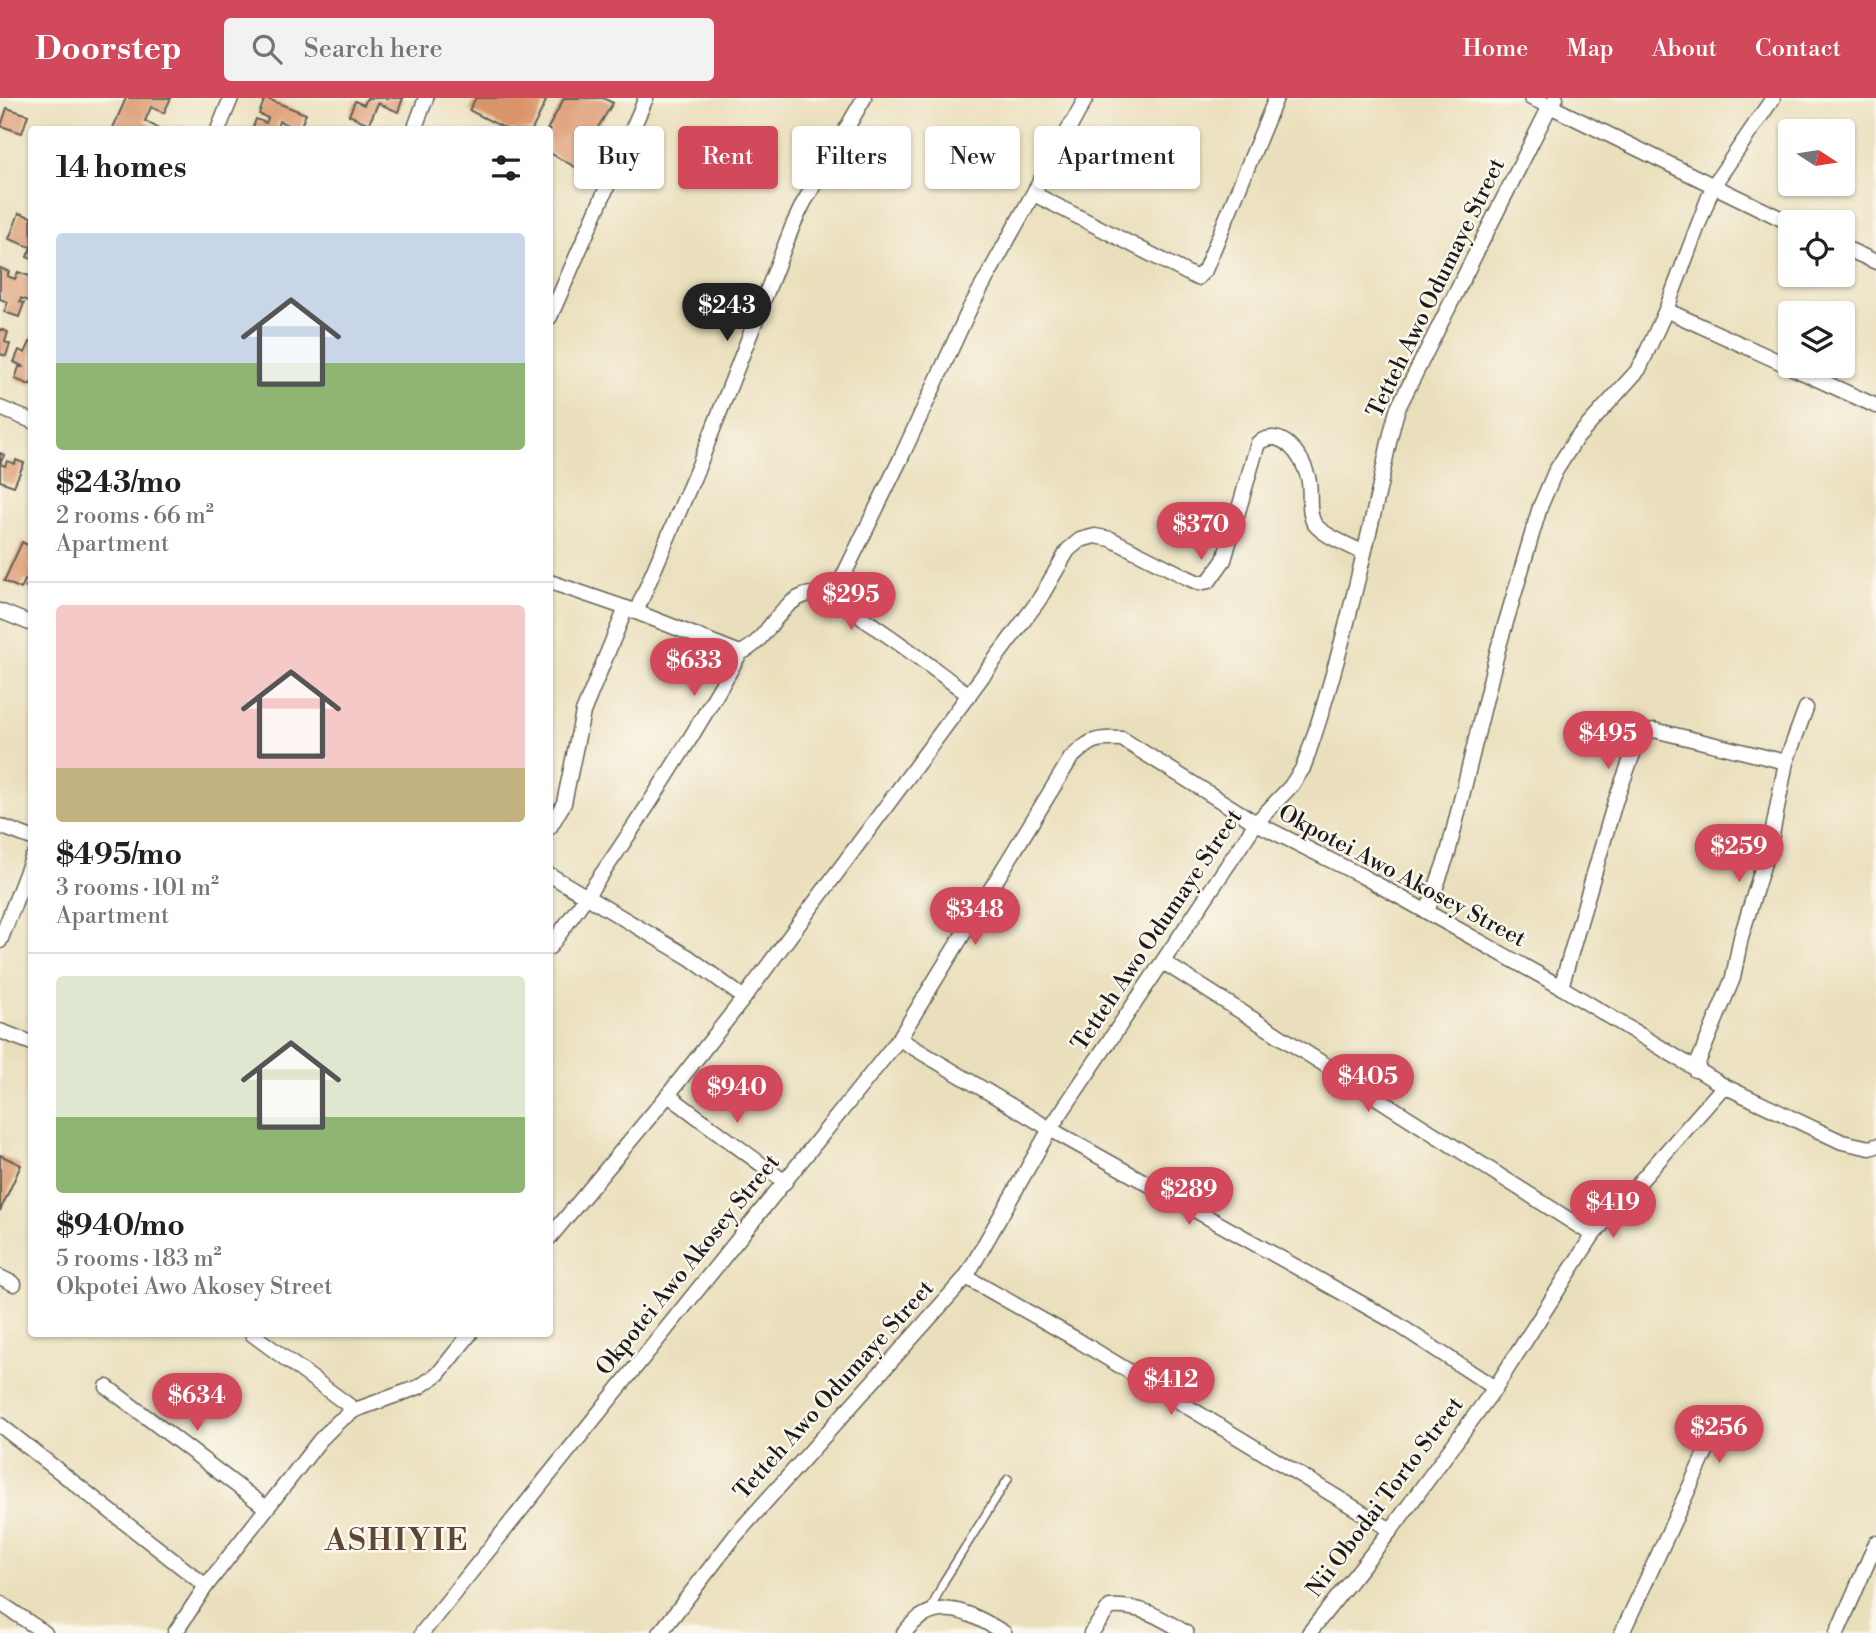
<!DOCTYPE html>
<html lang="en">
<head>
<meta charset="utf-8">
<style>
  body { margin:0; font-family:"Libre Bodoni",serif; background:#f2f2f2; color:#202124; height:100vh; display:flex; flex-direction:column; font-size:26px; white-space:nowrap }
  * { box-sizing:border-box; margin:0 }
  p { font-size:23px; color:#757577 }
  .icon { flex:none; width:38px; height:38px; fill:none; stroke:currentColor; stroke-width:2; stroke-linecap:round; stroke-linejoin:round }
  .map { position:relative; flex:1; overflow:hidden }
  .side { position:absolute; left:28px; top:28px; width:525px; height:1211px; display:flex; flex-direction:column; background:#fff; border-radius:7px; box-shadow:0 2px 5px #0004 }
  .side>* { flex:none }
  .hud { position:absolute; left:574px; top:28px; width:665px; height:63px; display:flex; gap:14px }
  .needle { width:46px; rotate:102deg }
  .fabs { position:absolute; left:1778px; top:21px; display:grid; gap:14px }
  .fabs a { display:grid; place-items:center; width:77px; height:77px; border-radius:7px; background:#fff; box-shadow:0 2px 5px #0004; font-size:35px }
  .price { position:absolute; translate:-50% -60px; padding:0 16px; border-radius:24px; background:#d1495b; color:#fff; font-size:23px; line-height:46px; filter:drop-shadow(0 2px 4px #0008) }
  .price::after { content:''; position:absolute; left:50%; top:42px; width:21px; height:16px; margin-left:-10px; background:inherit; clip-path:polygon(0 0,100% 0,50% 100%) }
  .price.selected { background:#222; color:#fff }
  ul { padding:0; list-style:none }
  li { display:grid; align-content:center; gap:14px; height:371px; padding:0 28px }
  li+li { border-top:2px solid #e0e0e0 }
  li span { display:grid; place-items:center; height:217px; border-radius:7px; color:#555 }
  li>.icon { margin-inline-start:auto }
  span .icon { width:126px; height:126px; fill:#fffc; stroke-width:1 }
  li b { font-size:30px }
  h2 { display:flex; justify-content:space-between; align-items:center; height:84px; padding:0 28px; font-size:30px }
  .chip { padding:0 24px; border-radius:7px; background:#fff; box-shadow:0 2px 5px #0004; font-size:24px; line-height:63px }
  .chip.selected { background:#d1495b; color:#fff }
  header { display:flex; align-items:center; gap:42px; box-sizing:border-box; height:98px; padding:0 35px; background:#d1495b; color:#fff }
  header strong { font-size:33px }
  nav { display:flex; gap:38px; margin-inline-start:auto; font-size:24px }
  .search { width:490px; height:63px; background:#f2f2f2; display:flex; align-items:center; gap:18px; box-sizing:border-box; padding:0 24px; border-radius:7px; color:#757577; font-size:26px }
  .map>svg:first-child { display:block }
  .building { fill:#da9469 }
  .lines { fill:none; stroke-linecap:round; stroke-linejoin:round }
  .lane-casing { stroke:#646054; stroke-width:10 }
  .street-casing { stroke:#646054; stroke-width:17 }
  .lane { stroke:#fff; stroke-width:7 }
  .street { stroke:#fff; stroke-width:14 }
  .labels { text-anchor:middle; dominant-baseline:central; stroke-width:5; stroke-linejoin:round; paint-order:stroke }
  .street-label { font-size:23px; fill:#1c1c1c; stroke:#fbf7ec }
  .district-label { font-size:30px; font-weight:bold; letter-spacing:2px; fill:#5e4637; stroke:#fbf7ec }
</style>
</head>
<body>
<header>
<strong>Doorstep</strong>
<div class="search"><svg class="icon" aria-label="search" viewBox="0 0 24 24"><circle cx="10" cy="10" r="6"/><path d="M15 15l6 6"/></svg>Search here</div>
<nav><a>Home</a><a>Map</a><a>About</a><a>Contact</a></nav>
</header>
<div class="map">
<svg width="1876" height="1535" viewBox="0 0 1876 1535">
  <rect width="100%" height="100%" fill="#fbf7ec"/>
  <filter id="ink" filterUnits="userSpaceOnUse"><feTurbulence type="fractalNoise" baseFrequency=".0143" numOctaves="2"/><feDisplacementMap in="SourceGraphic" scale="14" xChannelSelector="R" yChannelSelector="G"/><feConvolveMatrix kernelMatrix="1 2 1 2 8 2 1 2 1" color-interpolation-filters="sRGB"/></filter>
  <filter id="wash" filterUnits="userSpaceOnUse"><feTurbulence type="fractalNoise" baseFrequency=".00686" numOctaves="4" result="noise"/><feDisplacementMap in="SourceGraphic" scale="28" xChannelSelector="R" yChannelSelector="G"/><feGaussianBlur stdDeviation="1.57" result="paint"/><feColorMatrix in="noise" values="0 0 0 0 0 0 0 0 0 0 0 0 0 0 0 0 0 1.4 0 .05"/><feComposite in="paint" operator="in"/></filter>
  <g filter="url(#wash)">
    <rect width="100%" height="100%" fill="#eadfbc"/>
    <g id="blocks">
      <!-- building -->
      <g class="building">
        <polygon points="126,0 171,0 164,15 151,9 145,23 162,32 112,32"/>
        <polygon points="265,0 306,16 299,32 279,23 276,32 252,32 256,21 266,25 268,20 259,16"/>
        <polygon points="367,0 403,0 398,14 378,5 369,26 349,17 355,3 364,7"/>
        <polygon points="476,0 539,0 546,3 532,32 508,32 469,12"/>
        <polygon points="564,0 603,0 613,5 584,52 598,58 586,75 550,55 550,32 547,32"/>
        <polygon points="7,10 28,17 22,35 1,28"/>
        <polygon points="19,115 31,119 32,161 27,159 31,149 9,141"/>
        <polygon points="0,170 9,174 7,178 15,181 18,174 32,179 30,190 32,190 32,202 31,204 21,200 20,204 24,205 19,219 4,214 8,204 0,201"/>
        <polygon points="0,231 8,234 5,244 10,246 6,258 0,256"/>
        <polygon points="32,240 32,283 30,287 15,281 19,269 24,269 14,264 19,252 25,255"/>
        <polygon points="0,355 4,357 0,366 5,368 7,363 15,366 16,362 24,365 14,388 0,383"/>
        <polygon points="22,444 32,449 30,470 32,471 32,491 26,489 29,484 25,482 21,491 4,483"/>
        <polygon points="0,1057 21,1067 0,1113"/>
      </g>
    </g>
  </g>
  <g filter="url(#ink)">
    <use href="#blocks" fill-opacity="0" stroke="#646054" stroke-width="2"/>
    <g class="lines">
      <!-- lane casing -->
      <g class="lane-casing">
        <polyline id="lane" points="929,1515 944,1483 1008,1381"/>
      </g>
      <!-- street casing -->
      <g class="street-casing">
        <g id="street">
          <polyline points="1556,0 1550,8 1790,125"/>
          <polyline points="218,32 231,0"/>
          <polyline points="414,32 426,0"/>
          <polyline points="1034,96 1197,180 1205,172 1276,0"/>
          <polyline points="1843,149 1876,164"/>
          <polyline points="1666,212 1876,308"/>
          <polyline points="550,219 646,0"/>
          <polyline points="0,310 32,323"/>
          <path d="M550 484 626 510 740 555C683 657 619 755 550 849"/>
          <polyline points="832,501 900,362 970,210 1086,0"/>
          <polyline points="0,513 32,526"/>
          <polyline points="636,514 699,367 793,127 803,106 864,0"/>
          <path d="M740 555C767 544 775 509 803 498 812 494 824 497 834 501 845 507 855 515 865 522 901 545 935 572 969 597"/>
          <polyline points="0,728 32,740"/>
          <polyline points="550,729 564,705 583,614 626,510"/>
          <polyline points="550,777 690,860 744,900"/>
          <polyline points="1427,814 1448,755 1498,551 1540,409 1555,374 1575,342 1639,271 1666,212 1713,88 1773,0"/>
          <polyline points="0,843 32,760"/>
          <polyline points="1163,864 1593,1137"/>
          <polyline points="1561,889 1615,704 1634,653 1644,636 1654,632 1786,664"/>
          <polyline points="0,933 32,945"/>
          <polyline points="899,941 1050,1031 1391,1222 1495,1290"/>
          <polyline points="1695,972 1733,880 1741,839 1771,742 1786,664 1806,610"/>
          <polyline points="668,997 785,1084"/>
          <path d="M550 1139 668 997 744 900 1039 502 1068 452 1080 442 1095 438 1111 441 1188 480 1199 485 1209 483 1224 462 1258 345C1282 328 1302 358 1308 379 1312 393 1307 410 1313 423 1318 436 1351 448 1364 455"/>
          <polyline points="0,1179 14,1186"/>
          <polyline points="966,1179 1074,1240 1391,1432"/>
          <polyline points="252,1236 355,1312"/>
          <polyline points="107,1289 265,1409"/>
          <polyline points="0,1327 206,1488"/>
          <polyline points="0,1505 45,1535"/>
          <polyline points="175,1535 206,1488 320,1342 339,1323 355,1312 419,1289 438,1276 470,1236"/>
          <path d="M422 1535 899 941 1071 660C1092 641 1094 640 1122 641L1256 725 1362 778 1427 814 1561 889 1724 988 1842 1044 1870 1050 1876 1048"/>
          <path d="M660 1535 735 1438 966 1179 1050 1031 1256 725 1291 688 1303 670C1334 584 1355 494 1376 405 1384 373 1388 341 1398 310L1550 8 1531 0"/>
          <path d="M904 1535C935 1495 970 1514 1004 1535"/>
          <path d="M1091 1535 1110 1509C1141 1507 1160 1519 1186 1535"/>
          <polyline points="1309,1535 1391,1432 1495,1290 1593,1137 1724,988"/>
          <polyline points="1622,1535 1722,1319"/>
          <polyline points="1837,1535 1876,1445"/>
        </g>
      </g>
      <!-- lane -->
      <use href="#lane" class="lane"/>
      <!-- street -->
      <use href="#street" class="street"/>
    </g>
  </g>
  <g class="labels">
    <!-- street labels -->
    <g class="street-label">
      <text transform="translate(1436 190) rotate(-64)">Tetteh Awo Odumaye Street</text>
      <text transform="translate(1402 778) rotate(28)">Okpotei Awo Akosey Street</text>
      <text transform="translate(1157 832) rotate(-56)">Tetteh Awo Odumaye Street</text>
      <text transform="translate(688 1167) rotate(-51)">Okpotei Awo Akosey Street</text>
      <text transform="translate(834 1292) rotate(-48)">Tetteh Awo Odumaye Street</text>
      <text transform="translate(1385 1399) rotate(-53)">Nii Obodai Torto Street</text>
    </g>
    <!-- district labels -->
    <g class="district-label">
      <text x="397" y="1443">ASHIYIE</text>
    </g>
  </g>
</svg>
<div class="fabs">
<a><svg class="needle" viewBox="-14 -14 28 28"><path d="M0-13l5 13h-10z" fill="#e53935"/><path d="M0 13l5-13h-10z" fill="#757577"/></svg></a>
<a><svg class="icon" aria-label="locate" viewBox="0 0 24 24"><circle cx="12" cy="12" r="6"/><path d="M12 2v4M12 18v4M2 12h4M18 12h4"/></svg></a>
<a><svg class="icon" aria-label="layers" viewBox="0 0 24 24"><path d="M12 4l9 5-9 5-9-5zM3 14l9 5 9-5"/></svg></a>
</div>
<b class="price selected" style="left:727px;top:245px">$243</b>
<b class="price" style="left:1201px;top:464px">$370</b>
<b class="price" style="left:851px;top:534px">$295</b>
<b class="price" style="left:694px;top:600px">$633</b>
<b class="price" style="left:1608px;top:673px">$495</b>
<b class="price" style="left:1739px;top:786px">$259</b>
<b class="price" style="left:975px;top:849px">$348</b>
<b class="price" style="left:1368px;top:1016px">$405</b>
<b class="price" style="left:737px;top:1027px">$940</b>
<b class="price" style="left:1189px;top:1129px">$289</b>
<b class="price" style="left:1613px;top:1142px">$419</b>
<b class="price" style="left:1171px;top:1319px">$412</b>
<b class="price" style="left:197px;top:1335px">$634</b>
<b class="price" style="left:1719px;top:1367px">$256</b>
<div class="hud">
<a class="chip">Buy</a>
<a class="chip selected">Rent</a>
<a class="chip">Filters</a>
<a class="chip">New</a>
<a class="chip">Apartment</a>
</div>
<section class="side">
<h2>14 homes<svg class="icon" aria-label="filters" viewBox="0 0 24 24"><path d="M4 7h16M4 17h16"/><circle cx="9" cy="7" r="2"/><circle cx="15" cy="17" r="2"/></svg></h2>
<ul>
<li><span style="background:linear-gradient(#c9d6e8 60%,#8fb573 0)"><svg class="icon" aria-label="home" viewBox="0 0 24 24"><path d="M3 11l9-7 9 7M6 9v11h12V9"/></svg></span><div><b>$243/mo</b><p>2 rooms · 66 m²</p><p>Apartment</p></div></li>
<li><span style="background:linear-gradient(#f6c9c9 75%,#c2b280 0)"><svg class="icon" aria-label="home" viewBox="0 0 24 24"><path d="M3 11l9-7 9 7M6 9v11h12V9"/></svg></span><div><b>$495/mo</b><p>3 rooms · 101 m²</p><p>Apartment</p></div></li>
<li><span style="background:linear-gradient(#dfe7d0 65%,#8fb573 0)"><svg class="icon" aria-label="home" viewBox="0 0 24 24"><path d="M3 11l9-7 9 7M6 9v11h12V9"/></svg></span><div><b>$940/mo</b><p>5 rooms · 183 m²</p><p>Okpotei Awo Akosey Street</p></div></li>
</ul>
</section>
</div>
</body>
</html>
